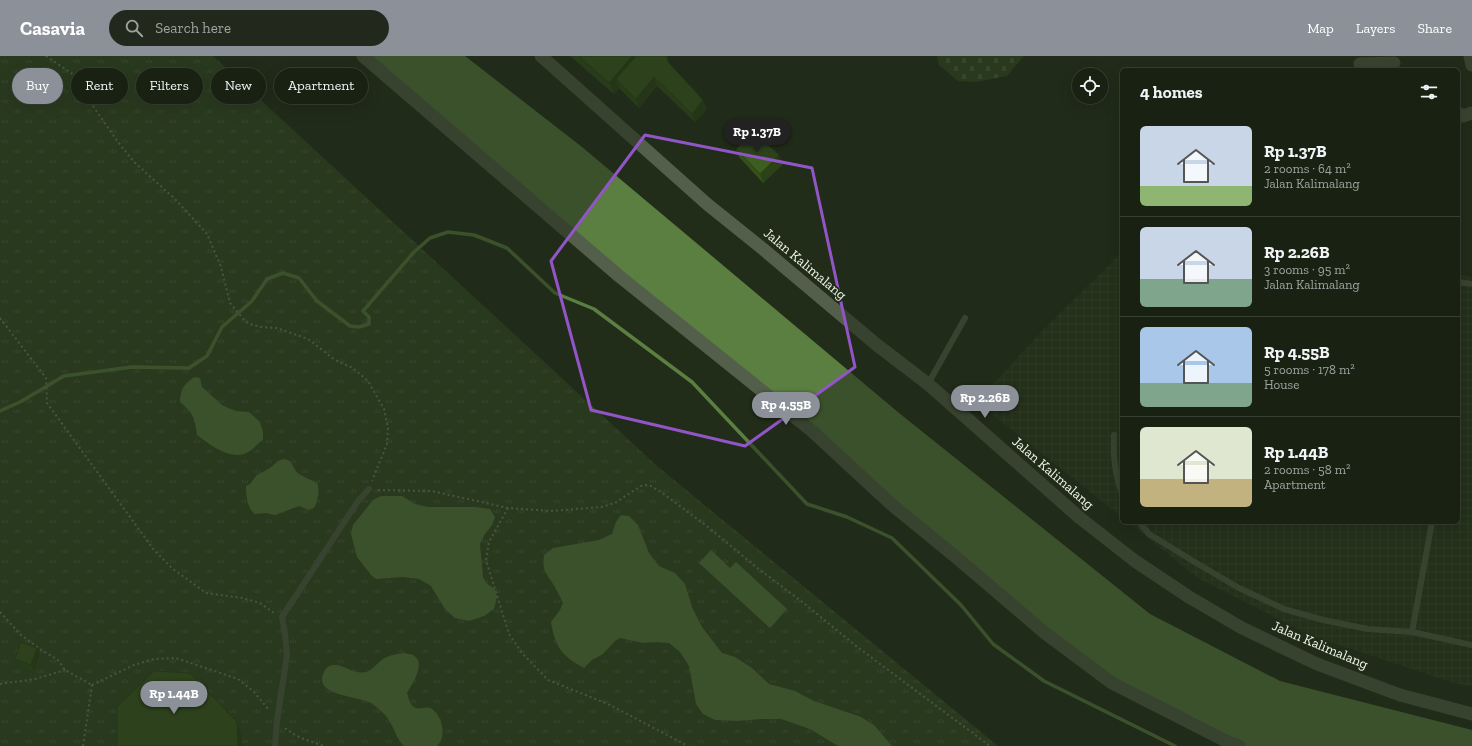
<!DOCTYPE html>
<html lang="en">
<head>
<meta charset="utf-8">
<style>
  body { margin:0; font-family:"Zilla Slab",serif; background:#22291c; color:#f1f3f6; height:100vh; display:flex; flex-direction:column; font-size:15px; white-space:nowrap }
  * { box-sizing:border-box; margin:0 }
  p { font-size:13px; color:#9fa3a0 }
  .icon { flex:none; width:22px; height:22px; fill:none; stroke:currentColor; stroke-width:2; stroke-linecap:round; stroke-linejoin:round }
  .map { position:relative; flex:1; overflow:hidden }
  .details { position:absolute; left:1120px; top:12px; width:340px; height:456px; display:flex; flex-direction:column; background:#192113; border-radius:6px; box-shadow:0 4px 16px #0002,0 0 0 1px #373e33 }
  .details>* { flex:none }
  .banner { position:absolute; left:12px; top:12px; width:380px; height:36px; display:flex; gap:8px }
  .buttons { position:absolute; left:1072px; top:12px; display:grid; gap:8px }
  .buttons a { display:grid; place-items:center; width:36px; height:36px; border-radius:50%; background:#192113; box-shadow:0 4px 16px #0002,0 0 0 1px #373e33; font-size:20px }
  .price { position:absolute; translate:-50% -34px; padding:0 9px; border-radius:14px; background:#8c9099; color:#fff; font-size:13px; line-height:26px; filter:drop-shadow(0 1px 2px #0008) }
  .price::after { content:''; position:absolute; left:50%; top:24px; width:12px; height:9px; margin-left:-6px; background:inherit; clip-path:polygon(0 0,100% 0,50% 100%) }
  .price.selected { background:#222; color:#fff }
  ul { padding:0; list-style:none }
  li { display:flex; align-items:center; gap:12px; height:100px; padding:0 20px }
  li+li { border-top:1px solid #373e33 }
  li span { display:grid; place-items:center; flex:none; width:112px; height:80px; border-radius:6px; color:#555 }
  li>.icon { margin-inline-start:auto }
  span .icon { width:48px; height:48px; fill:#fffc; stroke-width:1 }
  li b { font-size:17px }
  h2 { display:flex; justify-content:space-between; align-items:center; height:48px; padding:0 20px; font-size:17px }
  .tag { padding:0 14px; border-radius:18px; background:#192113; box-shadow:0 4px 16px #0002,0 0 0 1px #373e33; font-size:14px; line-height:36px }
  .tag.selected { background:#8c9099; color:#fff }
  header { display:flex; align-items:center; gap:24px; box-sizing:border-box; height:56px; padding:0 20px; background:#8c9099; color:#fff }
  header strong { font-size:19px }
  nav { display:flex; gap:22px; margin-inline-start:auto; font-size:14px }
  .search { width:280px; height:36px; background:#22291c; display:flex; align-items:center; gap:10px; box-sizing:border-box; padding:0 14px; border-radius:22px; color:#9fa3a0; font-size:15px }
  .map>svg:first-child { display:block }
  .industrial { fill:url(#industrial-grid) }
  .grass { fill:url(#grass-tufts) }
  .cemetery { fill:url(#cemetery-stones) }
  .water { fill:#5b7e41 }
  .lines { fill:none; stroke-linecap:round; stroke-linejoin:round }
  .stream { stroke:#5b7e41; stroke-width:3.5 }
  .path { stroke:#7b8474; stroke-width:2; stroke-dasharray:2 3; stroke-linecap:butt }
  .lane { stroke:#535f4a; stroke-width:6 }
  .street { stroke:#535f4a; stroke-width:13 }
  .wall { fill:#34511c }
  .shaded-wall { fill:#2b4216 }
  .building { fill:#3d5e20; stroke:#2b4216 }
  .marked { fill:none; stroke:#9255c8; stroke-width:3; stroke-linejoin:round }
  .labels { text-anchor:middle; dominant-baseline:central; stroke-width:3.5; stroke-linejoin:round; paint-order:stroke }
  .street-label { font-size:14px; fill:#eff7ea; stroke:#212c19 }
</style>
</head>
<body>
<header>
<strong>Casavia</strong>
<div class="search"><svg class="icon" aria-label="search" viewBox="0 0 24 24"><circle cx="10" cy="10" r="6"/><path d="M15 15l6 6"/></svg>Search here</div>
<nav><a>Map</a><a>Layers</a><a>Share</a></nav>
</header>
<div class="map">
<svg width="1472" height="690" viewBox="0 0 1472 690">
  <defs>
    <pattern id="industrial-grid" width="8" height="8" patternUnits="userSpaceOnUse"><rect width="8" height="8" fill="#27351c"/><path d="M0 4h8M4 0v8" fill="none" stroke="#3c4932"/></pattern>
    <pattern id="grass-tufts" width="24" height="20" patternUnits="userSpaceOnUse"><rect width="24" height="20" fill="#344a24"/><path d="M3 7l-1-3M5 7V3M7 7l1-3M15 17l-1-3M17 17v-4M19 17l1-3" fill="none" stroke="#526544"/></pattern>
    <pattern id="cemetery-stones" width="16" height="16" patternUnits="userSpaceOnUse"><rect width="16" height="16" fill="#344a24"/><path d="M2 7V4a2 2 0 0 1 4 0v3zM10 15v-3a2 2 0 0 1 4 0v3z" fill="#526544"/></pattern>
  </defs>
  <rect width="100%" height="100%" fill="#212c19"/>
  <!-- industrial -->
  <g class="industrial">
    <polygon points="1122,196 1122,461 977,346 1041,276"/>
    <polygon points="1458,219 1472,221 1472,630 1454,627 1312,580 1198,522 1128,466 1458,466"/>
  </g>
  <!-- grass -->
  <polygon class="grass" points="0,0 213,0 657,410 998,690 0,690"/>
  <!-- cemetery -->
  <polygon class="cemetery" points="937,0 1024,0 1007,20 976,26 958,25 939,9"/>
  <!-- water -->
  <g class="water">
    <polygon points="363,0 465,0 582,91 899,357 1150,558 1280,625 1472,674 1472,690 1239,690 1112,627"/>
    <path d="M195 321 200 322 202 331 222 349 235 355 249 356 260 366 263 376V384C258 387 254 393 248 396 232 406 209 388 197 379 195 362 193 357 180 346 180 334 184 327 195 321Z"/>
    <path d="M283 403C294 404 292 413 299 418 304 421 311 424 317 427 320 434 318 445 314 452L309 454 299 450 275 459 266 457 255 458C247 452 246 440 246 430L250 428 257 419 270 412 278 405Z"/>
    <polygon points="381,440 402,440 415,448 428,451 475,451 490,453 495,461 492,469 485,478 480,488 483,521 486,527 495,533 497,541 494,553 484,560 469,565 455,562 445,553 431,530 419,523 403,521 376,523 371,519 357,501 351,478 353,469 373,444"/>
    <path d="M621 459 629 460 638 469 649 497 659 510 675 517 685 528 692 551 702 571 722 597 735 601 752 612 769 628 795 635 814 645 861 661 875 670 892 690H838L810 673 781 663H761L737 665 715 664 703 658 696 648 689 610 680 596 669 587 654 586 643 587 620 582 615 585 603 598 592 604 584 612C562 600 555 591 551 566L560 554 563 547C561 543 559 539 557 535 550 520 541 518 544 499L553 492 599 484 612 478 616 466Z"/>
    <polygon points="711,494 730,512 736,506 787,553 770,572 699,507"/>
    <path d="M404 597C407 598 411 598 413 599 427 607 412 628 407 637 409 642 409 648 414 651 419 655 427 649 432 653 443 661 447 681 437 690H404C397 684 395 674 390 666 387 659 377 651 371 647 359 640 312 640 324 616 326 612 329 609 334 609 344 608 354 619 366 616 373 614 377 607 383 603 389 599 397 598 404 597Z"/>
  </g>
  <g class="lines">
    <!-- stream -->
    <polyline class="stream" points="0,355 20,346 64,320 132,311 189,312 207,300 222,271 252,245 267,223 283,217 299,222 317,245 350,270 359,271 369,268 369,261 363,255 414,196 430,182 448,176 474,179 507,192 555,237 594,253 692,326 807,448 847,461 892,482 961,549 993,588 1044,625 1175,690"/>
    <!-- path -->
    <g class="path">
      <polyline points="46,0 71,17 76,22 95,53 118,86 134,106 175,143 207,178 221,211 230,247 245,265 250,268 261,271 277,272 308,283 335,304 353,312 368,325 384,353 388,372 387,388 372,425"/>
      <polyline points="0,262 46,322 47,347 154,494 173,513 206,537 242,542 260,547 274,557"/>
      <polyline points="378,434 432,435 508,452 551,455 601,451 615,447 641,430 646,429 651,430 661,436 708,471 756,511 801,545 860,593 990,690"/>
      <polyline points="508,452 489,486 486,504 509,578 522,597 548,624 608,648 688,690"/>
      <polyline points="0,556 21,579 40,593 58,604 65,614 92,629"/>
      <polyline points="0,628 35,623 65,614"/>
      <polyline points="92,629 134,609 154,603 176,602 238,623 254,636 269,654"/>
      <path d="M285 672C297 682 310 685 324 690"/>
      <polyline points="83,690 92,629"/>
    </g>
    <!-- lane -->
    <g class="lane">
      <polyline points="1458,226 1472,228"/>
      <polyline points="928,328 965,262"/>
      <path d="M1114 379C1113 399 1114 417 1122 437"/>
      <polyline points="1139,466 1149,478 1198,508 1239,532 1284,553 1323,564 1368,573 1412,576 1472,589"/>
      <polyline points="1412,576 1432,466"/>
      <polyline points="275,690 277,665 287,599 285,578 282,561 358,445 369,433"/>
    </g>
    <!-- street -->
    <g class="street">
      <polyline points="363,0 619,220 812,375 891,448 957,502 1045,577 1112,627 1230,687 1239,690"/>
      <polyline points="541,0 707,148 763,193 877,289 928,328 1080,462 1135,505 1189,541 1242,572 1317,608 1400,639 1472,658"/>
      <polyline points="1470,0 1472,9"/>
      <polyline points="1360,8 1394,7"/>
      <polyline points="1458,57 1463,60 1472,57"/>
    </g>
  </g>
  <!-- wall -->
  <g class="wall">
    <polygon points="570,0 666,0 670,8 707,53 695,66 657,30 639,52 619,32 614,38"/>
    <polygon points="736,93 779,99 783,108 763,127 739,101"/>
    <polygon points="37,592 40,598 34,615 18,609 15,603"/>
  </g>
  <!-- shaded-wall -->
  <g class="shaded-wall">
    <polygon points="632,0 644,0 616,23 619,32 614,38 609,27"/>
    <polygon points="654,21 657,30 639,52 636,43"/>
    <polygon points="703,44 707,53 695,66 692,58"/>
    <polygon points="779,99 783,108 763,127 760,118"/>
    <polygon points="37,592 40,598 34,615 31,609"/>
    <polygon points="237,666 241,678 242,690 238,690"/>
  </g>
  <!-- building -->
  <g class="building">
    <polygon points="579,0 632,0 609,27"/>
    <polygon points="636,0 666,0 668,3 667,5 703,44 692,58 654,21 636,43 616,23"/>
    <polygon points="754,76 779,99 760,118 736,93"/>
    <polygon points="21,586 37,592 31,609 15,603"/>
    <polygon points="154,615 190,617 237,666 238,690 117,690 117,651"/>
  </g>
  <!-- marked area -->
  <path d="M0 0H1472V690H0ZM645 79 812 112 855 311 745 390 591 354 551 205Z" fill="#212c19" fill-opacity=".55" fill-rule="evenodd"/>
  <path class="marked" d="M645 79 812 112 855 311 745 390 591 354 551 205Z"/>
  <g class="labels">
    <!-- street labels -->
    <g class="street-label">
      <text transform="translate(805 208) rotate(40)">Jalan Kalimalang</text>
      <text transform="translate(1053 417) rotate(41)">Jalan Kalimalang</text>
      <text transform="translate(1320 589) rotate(23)">Jalan Kalimalang</text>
    </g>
  </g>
</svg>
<div class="buttons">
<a><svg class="icon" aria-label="locate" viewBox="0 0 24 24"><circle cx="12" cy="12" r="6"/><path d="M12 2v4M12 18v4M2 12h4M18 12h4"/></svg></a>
</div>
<b class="price selected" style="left:757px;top:97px">Rp 1.37B</b>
<b class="price" style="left:985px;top:363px">Rp 2.26B</b>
<b class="price" style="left:786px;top:370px">Rp 4.55B</b>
<b class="price" style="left:174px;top:659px">Rp 1.44B</b>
<div class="banner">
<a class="tag selected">Buy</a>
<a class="tag">Rent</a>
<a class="tag">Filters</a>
<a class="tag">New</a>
<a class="tag">Apartment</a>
</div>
<section class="details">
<h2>4 homes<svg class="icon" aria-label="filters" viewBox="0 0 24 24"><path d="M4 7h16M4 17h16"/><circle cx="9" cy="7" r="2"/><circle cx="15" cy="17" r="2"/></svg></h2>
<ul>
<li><span style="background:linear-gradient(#c9d6e8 75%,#8fb573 0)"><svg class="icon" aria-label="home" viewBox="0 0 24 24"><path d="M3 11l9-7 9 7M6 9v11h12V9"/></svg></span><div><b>Rp 1.37B</b><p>2 rooms · 64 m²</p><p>Jalan Kalimalang</p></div></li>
<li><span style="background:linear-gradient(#c9d6e8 65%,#7fa58c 0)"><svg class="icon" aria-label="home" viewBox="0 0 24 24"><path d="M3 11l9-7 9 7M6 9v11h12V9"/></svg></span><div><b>Rp 2.26B</b><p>3 rooms · 95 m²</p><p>Jalan Kalimalang</p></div></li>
<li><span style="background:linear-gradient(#a9c7e8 70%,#7fa58c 0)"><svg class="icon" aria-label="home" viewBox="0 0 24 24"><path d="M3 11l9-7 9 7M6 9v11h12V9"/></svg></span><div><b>Rp 4.55B</b><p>5 rooms · 178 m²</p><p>House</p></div></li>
<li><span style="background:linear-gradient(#dfe7d0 65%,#c2b280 0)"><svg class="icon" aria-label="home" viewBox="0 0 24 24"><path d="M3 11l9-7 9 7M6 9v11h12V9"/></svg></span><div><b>Rp 1.44B</b><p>2 rooms · 58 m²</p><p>Apartment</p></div></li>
</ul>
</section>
</div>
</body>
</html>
